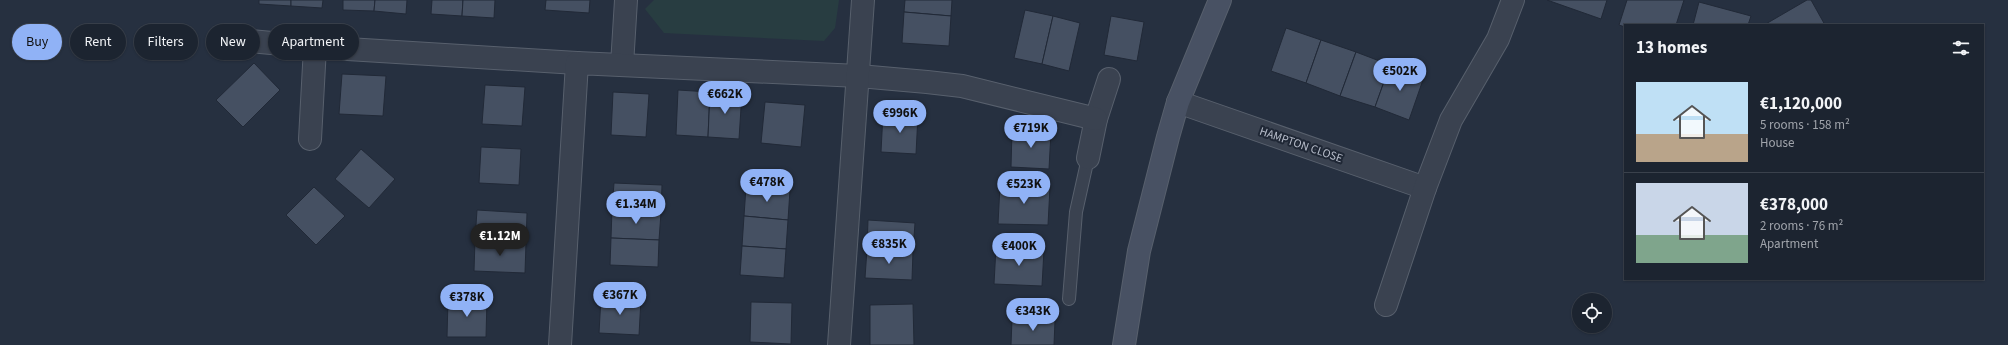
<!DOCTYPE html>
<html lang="en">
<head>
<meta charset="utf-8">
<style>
  body { margin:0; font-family:"Source Sans 3",sans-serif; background:#29303c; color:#f1f3f6; height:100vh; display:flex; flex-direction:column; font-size:15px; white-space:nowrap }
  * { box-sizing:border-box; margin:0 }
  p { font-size:13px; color:#a0a4ab }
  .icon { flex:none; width:22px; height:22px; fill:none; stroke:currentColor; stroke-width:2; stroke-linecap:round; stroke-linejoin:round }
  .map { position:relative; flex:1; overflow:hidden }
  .panel { position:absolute; left:1624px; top:24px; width:360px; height:256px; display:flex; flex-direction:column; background:#1c2430; border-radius:0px; box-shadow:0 1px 3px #0004,0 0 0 1px #3a414c }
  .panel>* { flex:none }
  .hud { position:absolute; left:12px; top:24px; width:380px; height:36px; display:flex; gap:8px }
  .buttons { position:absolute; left:1572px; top:293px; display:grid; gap:8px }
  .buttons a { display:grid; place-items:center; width:40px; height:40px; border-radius:50%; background:#1c2430; box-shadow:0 1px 3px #0004,0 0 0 1px #3a414c; font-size:20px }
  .price { position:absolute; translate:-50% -34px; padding:0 9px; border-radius:14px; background:#90b2f6; color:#111; font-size:13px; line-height:26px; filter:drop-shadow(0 1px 2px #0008) }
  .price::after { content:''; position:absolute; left:50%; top:24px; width:12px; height:9px; margin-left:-6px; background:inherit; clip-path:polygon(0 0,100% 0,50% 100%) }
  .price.current { background:#222; color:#fff }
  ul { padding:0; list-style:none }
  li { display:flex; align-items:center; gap:12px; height:100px; padding:0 12px }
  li+li { border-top:1px solid #3a414c }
  li span { display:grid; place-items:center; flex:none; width:112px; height:80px; border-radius:0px; color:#555 }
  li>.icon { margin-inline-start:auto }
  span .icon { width:48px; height:48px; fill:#fffc; stroke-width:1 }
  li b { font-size:17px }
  h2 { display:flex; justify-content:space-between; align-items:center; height:48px; padding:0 12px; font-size:17px }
  .chip { padding:0 14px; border-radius:18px; background:#1c2430; box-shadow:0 1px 3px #0004,0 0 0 1px #3a414c; font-size:14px; line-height:36px }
  .chip.current { background:#90b2f6; color:#111 }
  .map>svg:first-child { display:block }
  .green { fill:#283d41 }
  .building { fill:#455062; stroke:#212937 }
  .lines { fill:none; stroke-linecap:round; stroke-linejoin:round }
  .lane-casing { stroke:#58606d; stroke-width:14 }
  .street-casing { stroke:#58606d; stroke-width:24 }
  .secondary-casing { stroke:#58606d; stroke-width:24 }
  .lane { stroke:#3a4250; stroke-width:12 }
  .street { stroke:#3a4250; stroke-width:22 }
  .secondary { stroke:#485163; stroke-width:22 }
  .labels { text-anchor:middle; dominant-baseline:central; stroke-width:4; stroke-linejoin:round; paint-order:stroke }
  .street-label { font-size:12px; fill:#b7bdca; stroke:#1f2735 }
</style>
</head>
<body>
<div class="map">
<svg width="2008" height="345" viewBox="0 0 2008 345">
  <rect width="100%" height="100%" fill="#263040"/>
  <!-- green -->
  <polygon class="green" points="654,0 839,0 835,28 824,41 664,33 645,9"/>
  <!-- building -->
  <g class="building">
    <polygon points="259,0 291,0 291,6 259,4"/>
    <polygon points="291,0 323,0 322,8 291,6"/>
    <polygon points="343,0 375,0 374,11 343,10"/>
    <polygon points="375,0 407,0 406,14 374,11"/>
    <polygon points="432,0 463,0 462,16 431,14"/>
    <polygon points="463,0 495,0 494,18 462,16"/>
    <polygon points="546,0 590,0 589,13 545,10"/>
    <polygon points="905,0 952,0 951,16 904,12"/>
    <polygon points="1547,0 1607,0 1601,19"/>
    <polygon points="1627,0 1684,0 1676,25 1625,25 1625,27 1619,25"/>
    <polygon points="1807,0 1811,0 1825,25 1764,25"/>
    <polygon points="1699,2 1751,16 1748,25 1693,25"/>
    <polygon points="1025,10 1053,16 1042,64 1014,58"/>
    <polygon points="904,12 951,16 949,46 902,43"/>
    <polygon points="1053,16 1080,23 1069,71 1042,64"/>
    <polygon points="1111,16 1144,22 1137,61 1104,55"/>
    <polygon points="1286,28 1321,40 1306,83 1271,71"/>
    <polygon points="1321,40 1356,52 1340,96 1306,83"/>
    <polygon points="1356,52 1390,65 1375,107 1340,96"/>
    <polygon points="254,63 280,90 243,127 216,100"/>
    <polygon points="1390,65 1424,77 1409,120 1375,107"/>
    <polygon points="342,74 386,76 383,116 339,114"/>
    <polygon points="485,85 525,87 522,126 482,124"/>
    <polygon points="678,90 710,92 708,137 676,135"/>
    <polygon points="613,92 649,94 646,137 611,135"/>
    <polygon points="710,92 742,93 739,139 708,137"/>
    <polygon points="765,102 805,105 801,147 761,143"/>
    <polygon points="883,113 918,115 916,154 881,152"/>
    <polygon points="1012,130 1051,132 1049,169 1011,167"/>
    <polygon points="481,147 521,149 519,185 479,183"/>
    <polygon points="361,149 395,179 369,208 335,179"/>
    <polygon points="614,183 662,185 661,213 612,210"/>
    <polygon points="1000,185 1050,187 1048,225 998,224"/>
    <polygon points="314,187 345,216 316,245 286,215"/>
    <polygon points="746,187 790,190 788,220 744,216"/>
    <polygon points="477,210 527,213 526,243 475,240"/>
    <polygon points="612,210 661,213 659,240 611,238"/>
    <polygon points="744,216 788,220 786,249 742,246"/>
    <polygon points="868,220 915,223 913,251 867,249"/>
    <polygon points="611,238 659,240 658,267 610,265"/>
    <polygon points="475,240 526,243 525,273 474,271"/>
    <polygon points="742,246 786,249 784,278 740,275"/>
    <polygon points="996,247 1044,250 1042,286 994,284"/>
    <polygon points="867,249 913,251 912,280 865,278"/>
    <polygon points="601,297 641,299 639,335 599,333"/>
    <polygon points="448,299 487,299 486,337 447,337"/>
    <polygon points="751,302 792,303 791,344 750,342"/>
    <polygon points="913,304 914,345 870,345 870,305"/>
    <polygon points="1012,319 1055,321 1054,345 1011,345"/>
  </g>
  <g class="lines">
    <!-- lane casing -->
    <g class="lane-casing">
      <polyline id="lane" points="1069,299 1076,212 1088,158"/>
    </g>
    <!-- street casing -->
    <g class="street-casing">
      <g id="street">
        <polyline points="250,41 315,47 577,63"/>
        <polyline points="622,65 626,0"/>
        <polyline points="1178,102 1425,188"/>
        <polyline points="310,139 315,47"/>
        <polyline points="1088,158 1096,119 1109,79"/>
        <polyline points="1386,305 1425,188 1451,120 1498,39 1513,0"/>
        <polyline points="560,345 577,63 859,76 927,82 962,86 1096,119"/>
        <polyline points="839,345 863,0"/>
      </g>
    </g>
    <!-- secondary casing -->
    <g class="secondary-casing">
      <polyline id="secondary" points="1124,345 1139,251 1168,137 1178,102 1220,0"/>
    </g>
    <!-- lane -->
    <use href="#lane" class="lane"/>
    <!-- street -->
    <use href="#street" class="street"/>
    <!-- secondary -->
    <use href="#secondary" class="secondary"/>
  </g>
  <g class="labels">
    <!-- street labels -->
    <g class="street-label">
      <text transform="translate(1301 145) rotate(19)">HAMPTON CLOSE</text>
    </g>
  </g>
</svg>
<div class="buttons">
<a><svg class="icon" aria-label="locate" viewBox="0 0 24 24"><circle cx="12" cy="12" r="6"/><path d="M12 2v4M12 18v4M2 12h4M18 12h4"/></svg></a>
</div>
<b class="price" style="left:1400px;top:92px">€502K</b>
<b class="price" style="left:725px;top:115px">€662K</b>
<b class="price" style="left:900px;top:134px">€996K</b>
<b class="price" style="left:1031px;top:149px">€719K</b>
<b class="price" style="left:767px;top:203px">€478K</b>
<b class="price" style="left:1024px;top:205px">€523K</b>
<b class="price" style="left:636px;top:225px">€1.34M</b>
<b class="price current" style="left:500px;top:257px">€1.12M</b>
<b class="price" style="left:889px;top:265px">€835K</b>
<b class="price" style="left:1019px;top:267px">€400K</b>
<b class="price" style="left:620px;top:316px">€367K</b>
<b class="price" style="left:467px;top:318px">€378K</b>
<b class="price" style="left:1033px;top:332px">€343K</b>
<div class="hud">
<a class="chip current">Buy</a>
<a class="chip">Rent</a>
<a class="chip">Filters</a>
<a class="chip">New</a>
<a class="chip">Apartment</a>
</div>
<section class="panel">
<h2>13 homes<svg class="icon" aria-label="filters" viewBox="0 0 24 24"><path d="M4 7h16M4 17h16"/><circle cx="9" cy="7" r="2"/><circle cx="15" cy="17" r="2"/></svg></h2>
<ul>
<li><span style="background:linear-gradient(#bfe0f5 65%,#b9a48a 0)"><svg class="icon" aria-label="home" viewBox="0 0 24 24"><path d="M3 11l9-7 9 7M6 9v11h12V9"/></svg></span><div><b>€1,120,000</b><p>5 rooms · 158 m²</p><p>House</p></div></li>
<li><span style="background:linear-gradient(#c9d6e8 65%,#7fa58c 0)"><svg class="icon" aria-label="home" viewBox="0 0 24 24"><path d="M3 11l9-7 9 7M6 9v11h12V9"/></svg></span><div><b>€378,000</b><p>2 rooms · 76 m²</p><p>Apartment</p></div></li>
</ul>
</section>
</div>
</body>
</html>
